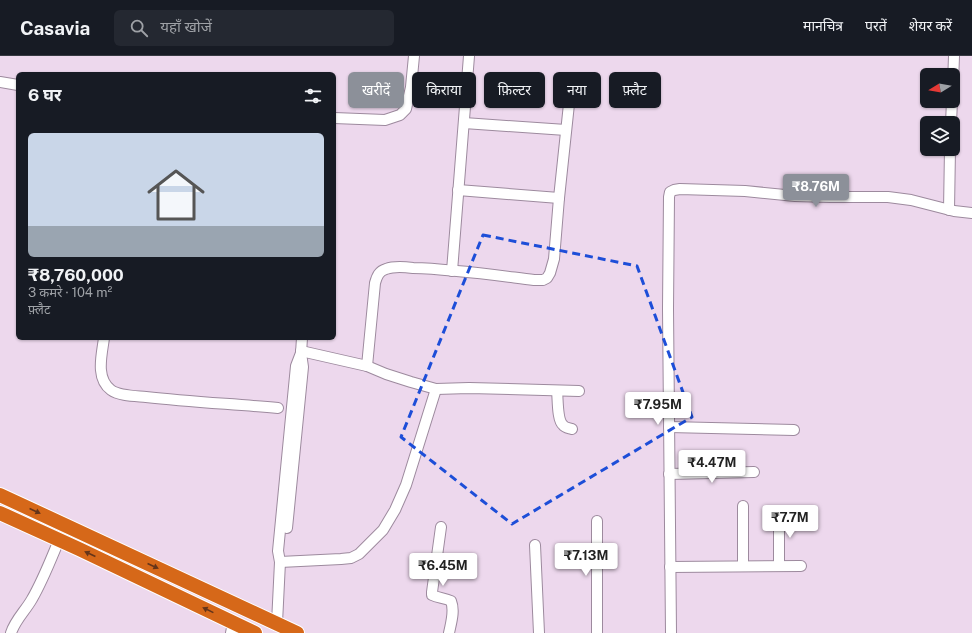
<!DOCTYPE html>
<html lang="hi">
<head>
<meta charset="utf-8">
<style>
  body { margin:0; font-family:"Public Sans","Noto Sans Devanagari",sans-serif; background:#242831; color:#f1f3f6; height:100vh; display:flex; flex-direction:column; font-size:15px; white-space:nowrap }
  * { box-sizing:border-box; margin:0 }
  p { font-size:13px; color:#9ea1a6 }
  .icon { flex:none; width:22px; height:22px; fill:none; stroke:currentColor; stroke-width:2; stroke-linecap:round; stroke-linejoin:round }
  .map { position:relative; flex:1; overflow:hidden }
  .details { position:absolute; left:16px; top:16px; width:320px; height:268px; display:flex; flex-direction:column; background:#171b24; border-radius:6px; box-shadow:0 1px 3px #0004 }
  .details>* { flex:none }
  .banner { position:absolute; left:348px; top:16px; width:380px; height:36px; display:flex; gap:8px }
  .needle { width:26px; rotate:259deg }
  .fabs { position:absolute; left:920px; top:12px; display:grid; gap:8px }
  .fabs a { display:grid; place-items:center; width:40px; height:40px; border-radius:6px; background:#171b24; box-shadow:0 1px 3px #0004; font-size:20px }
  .price { position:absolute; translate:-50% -34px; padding:0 9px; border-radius:4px; background:#fff; color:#222; font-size:13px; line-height:26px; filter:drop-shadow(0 1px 2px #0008) }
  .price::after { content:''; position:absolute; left:50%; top:24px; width:12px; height:9px; margin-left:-6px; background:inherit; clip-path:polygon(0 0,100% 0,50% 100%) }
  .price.active { background:#8c9099; color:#fff }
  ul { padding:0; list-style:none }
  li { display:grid; align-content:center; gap:8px; height:212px; padding:0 12px }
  li span { display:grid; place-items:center; height:124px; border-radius:6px; color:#555 }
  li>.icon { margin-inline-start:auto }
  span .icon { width:72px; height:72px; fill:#fffc; stroke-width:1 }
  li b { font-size:17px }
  h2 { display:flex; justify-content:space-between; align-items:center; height:48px; padding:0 12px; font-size:17px }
  .chip { padding:0 14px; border-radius:6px; background:#171b24; box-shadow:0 1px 3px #0004; font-size:14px; line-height:36px }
  .chip.active { background:#8c9099; color:#fff }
  header { display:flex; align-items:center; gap:24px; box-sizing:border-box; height:56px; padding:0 20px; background:#171b24; border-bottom:1px solid #363941 }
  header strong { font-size:19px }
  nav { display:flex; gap:22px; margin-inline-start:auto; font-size:14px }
  .search { width:280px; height:36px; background:#242831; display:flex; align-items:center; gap:10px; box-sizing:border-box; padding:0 14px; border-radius:6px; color:#9ea1a6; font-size:15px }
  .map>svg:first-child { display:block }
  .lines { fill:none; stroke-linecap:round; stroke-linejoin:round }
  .minor-casing { stroke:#9d8a9e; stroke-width:12 }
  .highway-casing { stroke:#fff; stroke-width:16 }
  .minor { stroke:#fff; stroke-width:10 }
  .highway { stroke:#d66819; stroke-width:14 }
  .oneway { fill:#65351a }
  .marked { fill:none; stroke:#1d4ed8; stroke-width:3; stroke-dasharray:8 5; stroke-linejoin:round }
</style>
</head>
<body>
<header>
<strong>Casavia</strong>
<div class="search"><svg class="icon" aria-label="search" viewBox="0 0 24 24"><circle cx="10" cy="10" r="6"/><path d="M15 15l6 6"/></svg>यहाँ खोजें</div>
<nav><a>मानचित्र</a><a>परतें</a><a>शेयर करें</a></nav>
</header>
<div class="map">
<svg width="972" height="577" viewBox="0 0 972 577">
  <rect width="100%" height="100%" fill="#edd8ed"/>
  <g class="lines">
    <!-- minor casing -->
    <g class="minor-casing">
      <g id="minor">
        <polyline points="0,26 18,29"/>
        <polyline points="953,28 954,0"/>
        <polyline points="334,62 385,64 400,59 406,53 411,31 414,0"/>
        <polyline points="464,67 566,74"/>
        <polyline points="951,67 952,45"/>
        <polyline points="458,134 559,142"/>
        <polyline points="949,154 950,93"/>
        <polyline points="452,215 469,0"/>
        <path d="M104 282C102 298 95 322 111 334 119 340 136 340 146 341 190 346 234 348 278 352"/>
        <polyline points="301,295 367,310 386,318 411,326 436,333 469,332 579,335"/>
        <path d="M367 310 375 227C377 220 379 215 386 213 394 210 405 211 413 212 454 213 494 219 534 224H543L547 222 550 217 554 203 559 142 569 48"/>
        <path d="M557 335C558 343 557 364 563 369 565 372 569 372 572 373"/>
        <polyline points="669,371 794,374"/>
        <polyline points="669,418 754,416"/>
        <polyline points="743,450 743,510"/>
        <polyline points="777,457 779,475 779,510"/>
        <path d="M441 471 432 536V539C438 542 445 542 451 545 455 555 451 567 449 577"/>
        <polyline points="287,472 303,311 301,297 302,282"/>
        <polyline points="535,489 539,577"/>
        <polyline points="280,506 341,503 351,502 359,498 383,474 395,454 406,429 436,333"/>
        <polyline points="670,511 801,510"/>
        <polyline points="277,567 280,506 278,495 296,310 301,297"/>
        <path d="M11 577C15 564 26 554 32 543 43 524 51 503 59 484"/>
        <polyline points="231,577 233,567"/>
        <polyline points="597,577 597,465"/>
        <polyline points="671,577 668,253 669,141 670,136 674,134 680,133 745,135 795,140 830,141 888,141 911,144 954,155 972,157"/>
      </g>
    </g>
    <!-- highway casing -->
    <g class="highway-casing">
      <g id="highway">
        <polyline points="0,439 297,577"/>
        <polyline points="0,457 79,493 255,577"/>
      </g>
    </g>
    <!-- minor -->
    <use href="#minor" class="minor"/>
    <!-- highway -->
    <use href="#highway" class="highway"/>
  </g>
  <!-- one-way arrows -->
  <defs><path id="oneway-solid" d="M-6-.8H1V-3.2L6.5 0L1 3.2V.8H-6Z"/></defs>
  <g class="oneway">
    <use href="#oneway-solid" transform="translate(35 455) rotate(25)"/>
    <use href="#oneway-solid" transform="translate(90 498) rotate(-155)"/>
    <use href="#oneway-solid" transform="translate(153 510) rotate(25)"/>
    <use href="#oneway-solid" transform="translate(208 554) rotate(-154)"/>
  </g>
  <!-- marked area -->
  <path class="marked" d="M483 179 637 210 692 361 512 468 401 381Z"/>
</svg>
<div class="fabs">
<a><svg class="needle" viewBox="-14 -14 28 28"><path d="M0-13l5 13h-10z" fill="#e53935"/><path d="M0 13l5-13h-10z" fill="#9ea1a6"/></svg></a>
<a><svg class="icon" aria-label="layers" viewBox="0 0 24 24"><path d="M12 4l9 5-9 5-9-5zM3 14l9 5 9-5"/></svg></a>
</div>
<b class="price active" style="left:816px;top:152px">₹8.76M</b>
<b class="price" style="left:658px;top:370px">₹7.95M</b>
<b class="price" style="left:712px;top:428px">₹4.47M</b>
<b class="price" style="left:790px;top:483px">₹7.7M</b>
<b class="price" style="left:586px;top:521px">₹7.13M</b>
<b class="price" style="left:443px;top:531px">₹6.45M</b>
<div class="banner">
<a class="chip active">खरीदें</a>
<a class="chip">किराया</a>
<a class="chip">फ़िल्टर</a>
<a class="chip">नया</a>
<a class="chip">फ़्लैट</a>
</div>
<section class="details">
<h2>6 घर<svg class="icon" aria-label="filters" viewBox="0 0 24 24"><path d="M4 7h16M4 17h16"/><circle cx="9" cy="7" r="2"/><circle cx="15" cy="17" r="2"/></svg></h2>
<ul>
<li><span style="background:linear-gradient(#c9d6e8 75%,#9aa5b1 0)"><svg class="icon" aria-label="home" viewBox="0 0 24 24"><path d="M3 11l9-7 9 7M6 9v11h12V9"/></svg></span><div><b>₹8,760,000</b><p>3 कमरे · 104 m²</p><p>फ़्लैट</p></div></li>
</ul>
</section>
</div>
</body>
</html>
